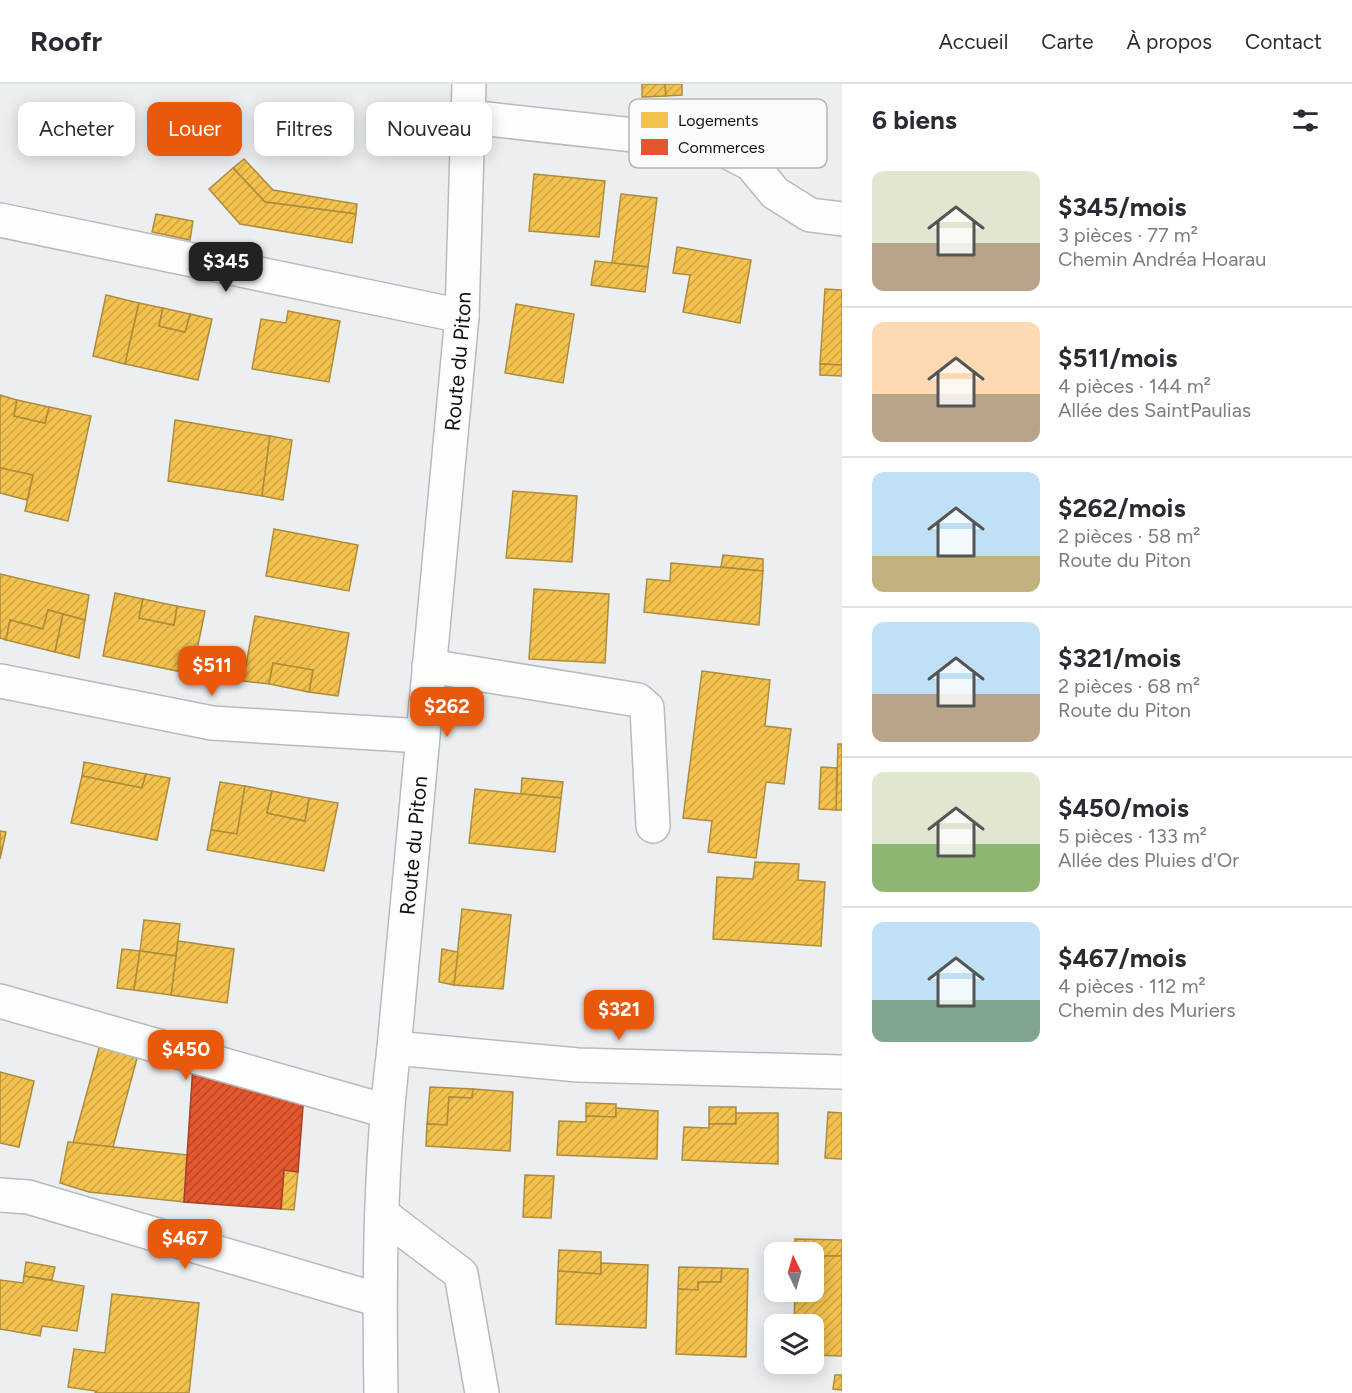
<!DOCTYPE html>
<html lang="fr">
<head>
<meta charset="utf-8">
<style>
  body { margin:0; font-family:Figtree,sans-serif; background:#f2f2f3; color:#2b2b33; height:100vh; display:flex; flex-direction:column; font-size:22px; white-space:nowrap }
  * { box-sizing:border-box; margin:0 }
  p { font-size:20px; color:#7c7c81 }
  .icon { flex:none; width:33px; height:33px; fill:none; stroke:currentColor; stroke-width:2; stroke-linecap:round; stroke-linejoin:round }
  .map { position:relative; flex:1; overflow:hidden }
  .sheet { display:flex; flex-direction:column; background:#fff; width:510px }
  .sheet>* { flex:none }
  .top-card { position:absolute; left:18px; top:18px; width:570px; height:54px; display:flex; gap:12px }
  .needle { width:39px; rotate:355deg }
  .tools { position:absolute; left:764px; top:1158px; display:grid; gap:12px }
  .tools a { display:grid; place-items:center; width:60px; height:60px; border-radius:12px; background:#fff; box-shadow:0 3px 15px #0003; font-size:30px }
  .price { position:absolute; translate:-50% -51px; padding:0 14px; border-radius:12px; background:#ea580c; color:#fff; font-size:20px; line-height:39px; filter:drop-shadow(0 2px 3px #0008) }
  .price::after { content:''; position:absolute; left:50%; top:36px; width:18px; height:14px; margin-left:-9px; background:inherit; clip-path:polygon(0 0,100% 0,50% 100%) }
  .price.on { background:#222; color:#fff }
  ul { padding:0; list-style:none }
  li { display:flex; align-items:center; gap:18px; height:150px; padding:0 30px }
  li+li { border-top:2px solid #e1e1e2 }
  li span { display:grid; place-items:center; flex:none; width:168px; height:120px; border-radius:12px; color:#555 }
  li>.icon { margin-inline-start:auto }
  span .icon { width:72px; height:72px; fill:#fffc; stroke-width:1 }
  li b { font-size:26px }
  h2 { display:flex; justify-content:space-between; align-items:center; height:72px; padding:0 30px; font-size:26px }
  .pill { padding:0 21px; border-radius:12px; background:#fff; box-shadow:0 3px 15px #0003; font-size:21px; line-height:54px }
  .pill.on { background:#ea580c; color:#fff }
  header { display:flex; align-items:center; gap:36px; box-sizing:border-box; height:84px; padding:0 30px; background:#fff; border-bottom:2px solid #e1e1e2 }
  header strong { font-size:28px }
  nav { display:flex; gap:33px; margin-inline-start:auto; font-size:21px }
  main { display:flex; flex:1; min-height:0 }
  .map>svg:first-child { display:block }
  .homes { fill:url(#homes-hatch); stroke:#ae8c3c; stroke-width:1.5 }
  .shops { fill:url(#shops-hatch); stroke:#a44226; stroke-width:1.5 }
  .lines { fill:none; stroke-linecap:round; stroke-linejoin:round }
  .minor-casing { stroke:#b8babd; stroke-width:36 }
  .minor { stroke:#fcfdfd; stroke-width:33 }
  .labels { text-anchor:middle; dominant-baseline:central; stroke-width:6; stroke-linejoin:round; paint-order:stroke }
  .street-label { font-size:21px; fill:#0e1113; stroke:#f9fcff }
  .key { fill:#f9fcff; stroke:#b2b6b8; stroke-width:1.5 }
  .key-label { font-size:16px; fill:#0e1113 }
</style>
</head>
<body>
<header>
<strong>Roofr</strong>
<nav><a>Accueil</a><a>Carte</a><a>À propos</a><a>Contact</a></nav>
</header>
<main>
<div class="map">
<svg width="842" height="1309" viewBox="0 0 842 1309">
  <defs>
    <pattern id="homes-hatch" width="6" height="6" patternUnits="userSpaceOnUse" patternTransform="scale(1.5)"><rect width="6" height="6" fill="#f2c14e"/><path d="M-1 1l2-2M0 6l6-6M5 7l2-2" fill="none" stroke="#cea543"/></pattern>
    <pattern id="shops-hatch" width="6" height="6" patternUnits="userSpaceOnUse" patternTransform="scale(1.5)"><rect width="6" height="6" fill="#e4572e"/><path d="M-1 1l2-2M0 6l6-6M5 7l2-2" fill="none" stroke="#b74726"/></pattern>
  </defs>
  <rect width="100%" height="100%" fill="#eceff2"/>
  <!-- homes -->
  <g class="homes">
    <polygon points="642,0 665,0 666,12 642,13"/>
    <polygon points="665,0 682,0 682,11 666,12"/>
    <polygon points="244,75 273,106 357,120 356,130 265,118 233,84"/>
    <polygon points="233,84 265,118 356,130 352,159 240,140 209,105"/>
    <polygon points="534,90 605,97 599,153 529,147"/>
    <polygon points="621,110 657,114 648,183 612,179"/>
    <polygon points="156,130 193,137 190,156 152,148"/>
    <polygon points="677,163 751,176 740,239 683,228 690,191 673,189"/>
    <polygon points="595,177 648,183 645,208 591,201"/>
    <polygon points="825,205 842,206 842,281 820,280"/>
    <polygon points="106,211 139,219 125,280 93,272"/>
    <polygon points="139,219 163,224 159,242 185,248 190,230 212,235 198,296 125,280"/>
    <polygon points="516,220 574,230 563,299 505,289"/>
    <polygon points="163,224 190,230 185,248 159,242"/>
    <polygon points="288,227 340,237 329,298 252,285 261,235 286,239"/>
    <polygon points="820,280 842,281 842,292 820,291"/>
    <polygon points="0,311 17,316 14,332 45,339 49,323 91,332 68,437 25,427 33,391 0,384"/>
    <polygon points="17,316 49,323 45,339 14,332"/>
    <polygon points="175,336 270,352 262,412 168,397"/>
    <polygon points="270,352 292,356 283,416 262,412"/>
    <polygon points="0,384 33,391 27,416 0,409"/>
    <polygon points="513,407 577,412 572,478 506,474"/>
    <polygon points="274,445 358,461 349,507 266,492"/>
    <polygon points="723,471 763,475 763,487 721,483"/>
    <polygon points="671,479 763,487 759,541 644,528 647,495 670,497"/>
    <polygon points="0,490 89,511 85,536 48,526 43,545 10,536 6,556 0,554"/>
    <polygon points="534,505 609,510 605,579 529,575"/>
    <polygon points="115,509 143,515 139,534 174,541 177,522 205,527 192,590 103,572"/>
    <polygon points="143,515 177,522 174,541 139,534"/>
    <polygon points="48,526 63,530 55,568 6,556 10,536 43,545"/>
    <polygon points="63,530 85,536 79,574 55,568"/>
    <polygon points="255,532 349,549 338,612 309,608 313,586 273,579 269,600 243,597"/>
    <polygon points="273,579 313,586 309,608 269,600"/>
    <polygon points="702,587 770,596 765,642 791,645 784,700 766,698 756,774 708,768 712,737 683,734"/>
    <polygon points="838,660 842,660 842,726 836,726"/>
    <polygon points="84,678 146,690 142,704 82,692"/>
    <polygon points="821,683 837,684 836,726 819,725"/>
    <polygon points="146,690 170,694 157,756 71,739 82,692 142,704"/>
    <polygon points="522,694 563,698 561,714 521,710"/>
    <polygon points="220,698 245,702 237,750 211,746"/>
    <polygon points="245,702 272,707 267,729 305,737 309,714 338,719 324,787 207,766 211,746 237,750"/>
    <polygon points="475,705 561,714 555,768 469,759"/>
    <polygon points="272,707 309,714 305,737 267,729"/>
    <polygon points="0,747 6,748 0,775"/>
    <polygon points="755,778 799,780 798,796 825,798 821,862 713,855 717,793 753,795"/>
    <polygon points="462,825 511,831 503,905 454,901"/>
    <polygon points="144,836 180,840 176,872 140,867"/>
    <polygon points="178,857 234,865 227,919 171,911"/>
    <polygon points="122,865 140,867 134,906 117,904"/>
    <polygon points="442,865 458,868 454,901 439,898"/>
    <polygon points="140,867 176,872 171,911 134,906"/>
    <polygon points="101,957 139,967 113,1063 73,1059"/>
    <polygon points="0,988 34,997 19,1063 0,1059"/>
    <polygon points="430,1003 473,1005 472,1014 449,1013 447,1041 427,1040"/>
    <polygon points="473,1005 513,1008 510,1067 426,1062 427,1040 447,1041 449,1013 472,1014"/>
    <polygon points="586,1019 616,1020 616,1033 586,1032"/>
    <rect x="709" y="1023" width="27" height="17"/>
    <polygon points="616,1024 658,1027 657,1075 557,1071 559,1037 586,1038 586,1032 616,1033"/>
    <polygon points="828,1028 842,1029 842,1075 825,1074"/>
    <polygon points="736,1029 778,1029 778,1080 682,1076 684,1043 709,1044 709,1040 736,1040"/>
    <polygon points="68,1058 187,1071 184,1118 89,1108 60,1099"/>
    <polygon points="284,1086 298,1088 294,1126 281,1125"/>
    <polygon points="525,1091 554,1092 551,1134 523,1133"/>
    <polygon points="795,1155 842,1156 842,1172 822,1172 823,1176 813,1176 813,1168 795,1168"/>
    <polygon points="559,1166 601,1168 601,1190 558,1187"/>
    <polygon points="822,1172 842,1172 842,1272 813,1271 813,1240 794,1240 795,1208 813,1208 813,1176 823,1176"/>
    <polygon points="26,1178 55,1183 52,1196 24,1192"/>
    <polygon points="601,1179 648,1181 646,1244 556,1240 558,1187 601,1190"/>
    <polygon points="679,1183 722,1184 721,1198 698,1198 698,1206 678,1205"/>
    <polygon points="722,1184 748,1185 746,1273 676,1270 678,1205 698,1206 698,1198 721,1198"/>
    <polygon points="24,1192 84,1202 77,1247 42,1242 40,1252 0,1245 0,1196 23,1199"/>
    <polygon points="112,1210 199,1219 189,1309 95,1309 96,1307 68,1303 74,1265 105,1269"/>
    <polygon points="835,1291 842,1291 842,1306 833,1305"/>
  </g>
  <!-- shops -->
  <polygon class="shops" points="193,981 304,1009 298,1088 284,1086 281,1125 184,1118"/>
  <g class="lines">
    <!-- minor casing -->
    <g class="minor-casing">
      <g id="minor">
        <polyline points="469,33 679,56 720,64 751,80 775,109 810,131 842,135"/>
        <polyline points="0,136 462,232"/>
        <polyline points="429,582 638,616 647,624 653,742"/>
        <polyline points="0,597 212,639 422,652"/>
        <polyline points="0,917 386,1027"/>
        <polyline points="394,964 578,981 842,988"/>
        <polyline points="0,1111 28,1113 379,1216"/>
        <polyline points="382,1130 461,1190 482,1309"/>
        <path id="s1" d="M381 1309C379 1194 380 1078 394 964L462 232 469 0"/>
      </g>
    </g>
    <!-- minor -->
    <use href="#minor" class="minor"/>
  </g>
  <g class="labels">
    <!-- street labels -->
    <g class="street-label">
      <text stroke="none"><textPath href="#s1" startOffset="1035">Route du Piton</textPath></text>
      <text stroke="none"><textPath href="#s1" startOffset="549">Route du Piton</textPath></text>
    </g>
  </g>
  <!-- legend -->
  <rect x="629" y="15" width="198" height="69" rx="9" class="key"/>
  <rect x="641" y="28" width="27" height="16" fill="#f2c14e"/>
  <rect x="641" y="55" width="27" height="16" fill="#e4572e"/>
  <g class="key-label">
    <text x="678" y="42">Logements</text>
    <text x="678" y="69">Commerces</text>
  </g>
</svg>
<div class="tools">
<a><svg class="needle" viewBox="-14 -14 28 28"><path d="M0-13l5 13h-10z" fill="#e53935"/><path d="M0 13l5-13h-10z" fill="#7c7c81"/></svg></a>
<a><svg class="icon" aria-label="layers" viewBox="0 0 24 24"><path d="M12 4l9 5-9 5-9-5zM3 14l9 5 9-5"/></svg></a>
</div>
<b class="price on" style="left:226px;top:209px">$345</b>
<b class="price" style="left:212px;top:613px">$511</b>
<b class="price" style="left:447px;top:654px">$262</b>
<b class="price" style="left:619px;top:957px">$321</b>
<b class="price" style="left:186px;top:997px">$450</b>
<b class="price" style="left:185px;top:1186px">$467</b>
<div class="top-card">
<a class="pill">Acheter</a>
<a class="pill on">Louer</a>
<a class="pill">Filtres</a>
<a class="pill">Nouveau</a>
</div>
</div>
<section class="sheet">
<h2>6 biens<svg class="icon" aria-label="filters" viewBox="0 0 24 24"><path d="M4 7h16M4 17h16"/><circle cx="9" cy="7" r="2"/><circle cx="15" cy="17" r="2"/></svg></h2>
<ul>
<li><span style="background:linear-gradient(#dfe7d0 60%,#b9a48a 0)"><svg class="icon" aria-label="home" viewBox="0 0 24 24"><path d="M3 11l9-7 9 7M6 9v11h12V9"/></svg></span><div><b>$345/mois</b><p>3 pièces · 77 m²</p><p>Chemin Andréa Hoarau</p></div></li>
<li><span style="background:linear-gradient(#ffd9b3 60%,#b9a48a 0)"><svg class="icon" aria-label="home" viewBox="0 0 24 24"><path d="M3 11l9-7 9 7M6 9v11h12V9"/></svg></span><div><b>$511/mois</b><p>4 pièces · 144 m²</p><p>Allée des SaintPaulias</p></div></li>
<li><span style="background:linear-gradient(#bfe0f5 70%,#c2b280 0)"><svg class="icon" aria-label="home" viewBox="0 0 24 24"><path d="M3 11l9-7 9 7M6 9v11h12V9"/></svg></span><div><b>$262/mois</b><p>2 pièces · 58 m²</p><p>Route du Piton</p></div></li>
<li><span style="background:linear-gradient(#bfe0f5 60%,#b9a48a 0)"><svg class="icon" aria-label="home" viewBox="0 0 24 24"><path d="M3 11l9-7 9 7M6 9v11h12V9"/></svg></span><div><b>$321/mois</b><p>2 pièces · 68 m²</p><p>Route du Piton</p></div></li>
<li><span style="background:linear-gradient(#dfe7d0 60%,#8fb573 0)"><svg class="icon" aria-label="home" viewBox="0 0 24 24"><path d="M3 11l9-7 9 7M6 9v11h12V9"/></svg></span><div><b>$450/mois</b><p>5 pièces · 133 m²</p><p>Allée des Pluies d'Or</p></div></li>
<li><span style="background:linear-gradient(#bfe0f5 65%,#7fa58c 0)"><svg class="icon" aria-label="home" viewBox="0 0 24 24"><path d="M3 11l9-7 9 7M6 9v11h12V9"/></svg></span><div><b>$467/mois</b><p>4 pièces · 112 m²</p><p>Chemin des Muriers</p></div></li>
</ul>
</section>
</main>
</body>
</html>
